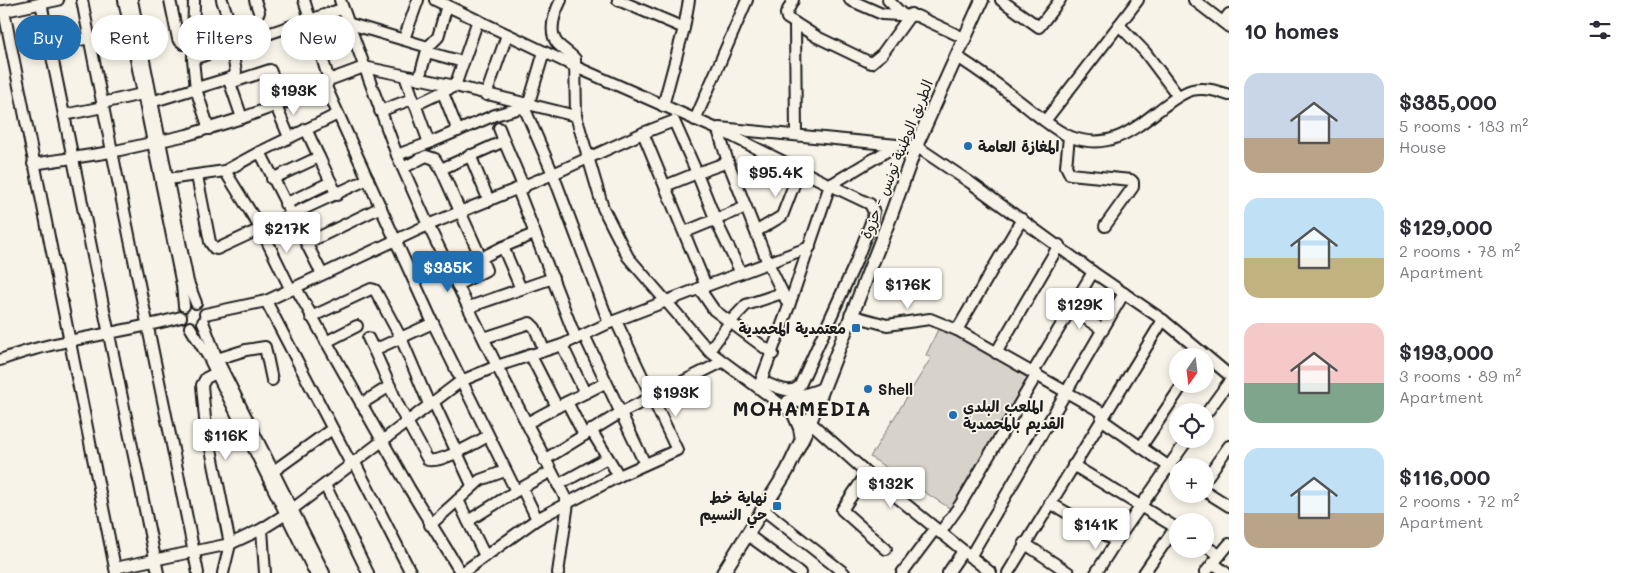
<!DOCTYPE html>
<html lang="en">
<head>
<meta charset="utf-8">
<style>
  body { margin:0; font-family:Mali,"Playpen Sans Arabic",sans-serif; background:#f7f7f7; color:#2b2b33; height:100vh; display:flex; flex-direction:column; font-size:19px; white-space:nowrap }
  * { box-sizing:border-box; margin:0 }
  p { font-size:16px; color:#7c7c81 }
  .icon { flex:none; width:28px; height:28px; fill:none; stroke:currentColor; stroke-width:2; stroke-linecap:round; stroke-linejoin:round }
  .map { position:relative; flex:1; overflow:hidden }
  .drawer { display:flex; flex-direction:column; background:#fff; width:400px }
  .drawer>* { flex:none }
  .hud { position:absolute; left:15px; top:15px; width:475px; height:45px; display:flex; gap:10px }
  .needle { width:32px; rotate:194deg }
  .buttons { position:absolute; left:1169px; top:348px; display:grid; gap:10px }
  .buttons a { display:grid; place-items:center; width:45px; height:45px; border-radius:50%; background:#fff; box-shadow:0 2px 8px #0003; font-size:25px }
  .price { position:absolute; translate:-50% -42px; padding:0 11px; border-radius:5px; background:#fff; color:#222; font-size:16px; line-height:32px; filter:drop-shadow(0 1px 2px #0008) }
  .price::after { content:''; position:absolute; left:50%; top:30px; width:15px; height:11px; margin-left:-8px; background:inherit; clip-path:polygon(0 0,100% 0,50% 100%) }
  .price.current { background:#1f6fb2; color:#fff }
  ul { padding:0; list-style:none }
  li { display:flex; align-items:center; gap:15px; height:125px; padding:0 15px }
  li span { display:grid; place-items:center; flex:none; width:140px; height:100px; border-radius:15px; color:#555 }
  li>.icon { margin-inline-start:auto }
  span .icon { width:60px; height:60px; fill:#fffc; stroke-width:1 }
  li b { font-size:21px }
  h2 { display:flex; justify-content:space-between; align-items:center; height:60px; padding:0 15px; font-size:21px }
  .tag { padding:0 18px; border-radius:22px; background:#fff; box-shadow:0 2px 8px #0003; font-size:18px; line-height:45px }
  .tag.current { background:#1f6fb2; color:#fff }
  main { display:flex; flex:1; min-height:0 }
  .map>svg:first-child { display:block }
  .green { fill:#d7d3cb; stroke:#7a7874 }
  .lines { fill:none; stroke-linecap:round; stroke-linejoin:round }
  .minor-casing { stroke:#1c1c1c; stroke-width:14 }
  .major-casing { stroke:#1c1c1c; stroke-width:16 }
  .minor { stroke:#f7f3e8; stroke-width:10 }
  .major { stroke:#f7f3e8; stroke-width:12 }
  .poi-dot { fill:#1f6fb2; stroke:#f7f3e8; stroke-width:2 }
  .labels { text-anchor:middle; dominant-baseline:central; stroke-width:4; stroke-linejoin:round; paint-order:stroke }
  .poi-label { font-size:15px; font-weight:bold; fill:#1c1c1c; stroke:#f7f3e8; text-anchor:start }
  .street-label { font-size:15px; fill:#1c1c1c; stroke:#f7f3e8 }
  .district-label { font-size:20px; font-weight:bold; letter-spacing:1px; fill:#1c1c1c; stroke:#f7f3e8 }
</style>
</head>
<body>
<main>
<div class="map">
<svg width="1229" height="573" viewBox="0 0 1229 573">
  <rect width="100%" height="100%" fill="#f7f3e8"/>
  <filter id="ink" filterUnits="userSpaceOnUse"><feTurbulence type="fractalNoise" baseFrequency=".02" numOctaves="2"/><feDisplacementMap in="SourceGraphic" scale="10" xChannelSelector="R" yChannelSelector="G"/><feConvolveMatrix kernelMatrix="1 2 1 2 8 2 1 2 1" color-interpolation-filters="sRGB"/></filter>
  <g filter="url(#ink)">
    <!-- green -->
    <polygon class="green" points="940,325 1036,374 954,511 870,457 931,358 926,355"/>
    <g class="lines">
      <!-- minor casing -->
      <g class="minor-casing">
        <g id="minor">
          <path d="M82 0C119 192 160 382 198 573"/>
          <polyline points="124,0 182,285 184,306"/>
          <polyline points="132,0 188,282 196,303"/>
          <polyline points="170,0 178,39 184,44 194,43"/>
          <polyline points="194,0 193,59 342,9"/>
          <polyline points="222,0 237,44"/>
          <polyline points="255,0 259,12"/>
          <polyline points="304,0 329,80"/>
          <polyline points="340,0 397,155 428,225 497,366 568,503 558,573"/>
          <polyline points="435,0 576,67 726,133 830,185 897,145 916,146 971,183 1093,272"/>
          <path d="M561 0C555 12 548 31 557 43 562 49 570 53 575 59L576 116"/>
          <polyline points="618,0 684,28 663,106"/>
          <polyline points="793,0 786,14 787,18 795,23 796,134"/>
          <polyline points="850,0 882,14 917,16 964,38"/>
          <polyline points="888,0 903,15"/>
          <polyline points="1001,0 1039,27 1060,0"/>
          <polyline points="1138,0 1119,25 1145,52 1178,96"/>
          <polyline points="1194,0 1229,27"/>
          <polyline points="41,3 158,573"/>
          <polyline points="4,11 116,573"/>
          <polyline points="0,12 58,0"/>
          <polyline points="1223,22 1229,14"/>
          <polyline points="347,23 428,47"/>
          <polyline points="795,23 817,37 871,63 882,54 911,14"/>
          <polyline points="684,28 689,0"/>
          <polyline points="404,39 418,0"/>
          <polyline points="49,46 90,38"/>
          <polyline points="427,52 463,62"/>
          <path d="M956 56C983 73 1008 92 1033 112 1044 120 1057 132 1071 137 1110 151 1133 130 1163 107 1171 101 1181 93 1192 90 1205 87 1217 91 1229 95"/>
          <polyline points="193,59 196,89 209,129"/>
          <polyline points="405,76 429,143 495,115 528,106 544,52"/>
          <polyline points="419,79 428,47 438,37 447,5"/>
          <polyline points="326,87 433,323 516,491 550,472"/>
          <polyline points="443,93 458,131"/>
          <polyline points="486,95 507,35"/>
          <polyline points="151,102 233,77 236,72 231,46"/>
          <polyline points="102,103 142,94"/>
          <polyline points="415,105 455,86 478,20"/>
          <polyline points="276,106 289,137"/>
          <polyline points="380,111 412,99"/>
          <polyline points="64,115 103,107"/>
          <polyline points="242,118 230,83 270,70 284,103"/>
          <polyline points="695,120 747,0"/>
          <polyline points="1045,121 1119,25"/>
          <polyline points="719,128 897,145"/>
          <polyline points="306,129 319,157"/>
          <polyline points="718,130 728,162"/>
          <polyline points="643,133 674,121 697,173 665,186"/>
          <polyline points="1069,137 1066,166 1070,174 1131,180 1133,182 1133,187 1105,226"/>
          <polyline points="504,141 524,188"/>
          <polyline points="260,152 338,114"/>
          <polyline points="397,155 429,143"/>
          <polyline points="470,155 489,201"/>
          <polyline points="33,164 111,152 187,135 242,118 326,87 329,80 364,67 455,86 576,116 603,208 628,257 709,351 788,410 810,422 867,473 991,573"/>
          <polyline points="403,168 426,156 435,159 441,169 504,141 499,128"/>
          <polyline points="441,169 481,258"/>
          <polyline points="771,169 795,180"/>
          <polyline points="225,171 261,229 291,290"/>
          <polyline points="197,176 210,242 214,248 217,249 368,179"/>
          <polyline points="168,179 225,171 260,152 322,274"/>
          <polyline points="272,179 319,157 337,195"/>
          <polyline points="518,190 576,339"/>
          <polyline points="285,204 331,182"/>
          <polyline points="1022,219 957,330 1105,414"/>
          <polyline points="757,231 782,216 800,169"/>
          <polyline points="685,232 746,207"/>
          <polyline points="307,243 381,207"/>
          <polyline points="503,247 534,234"/>
          <polyline points="741,273 810,247"/>
          <polyline points="457,285 486,270 481,258 503,247 521,289"/>
          <polyline points="296,288 409,488 461,573"/>
          <polyline points="699,288 714,310 730,322 709,351"/>
          <polyline points="266,301 351,464"/>
          <polyline points="469,307 553,278"/>
          <polyline points="1071,309 1103,330"/>
          <polyline points="205,314 266,301 428,225 553,174 524,107"/>
          <polyline points="850,315 887,325 930,319 957,330"/>
          <polyline points="311,317 371,289 375,290 401,338 429,404"/>
          <polyline points="203,322 217,359 324,573"/>
          <path d="M609 323 553 174 643 133 706 286 741 273 716 221 697 173 728 162 768 263 789 306 761 381C773 385 791 397 800 385L855 264 873 217 874 212 870 204 830 185 789 306"/>
          <polyline points="190,327 209,358 315,573"/>
          <polyline points="584,335 645,464"/>
          <polyline points="368,338 374,350 433,323"/>
          <polyline points="484,338 530,323 535,328 544,350"/>
          <polyline points="326,342 357,326"/>
          <polyline points="562,345 585,393"/>
          <path d="M374 350 399 407 428 460C442 463 475 443 488 436"/>
          <polyline points="996,353 1059,245"/>
          <polyline points="530,354 557,407 605,383"/>
          <polyline points="773,354 730,322 746,305 782,293"/>
          <polyline points="217,359 246,350 265,347 272,380"/>
          <path d="M0 360C59 338 121 334 181 317"/>
          <polyline points="1033,372 1093,272 1163,320 1229,375"/>
          <polyline points="216,373 206,378 202,385 205,419 230,544 223,573"/>
          <polyline points="433,401 472,485"/>
          <polyline points="791,401 816,404"/>
          <polyline points="567,402 584,435"/>
          <polyline points="361,404 390,386"/>
          <polyline points="1205,415 1229,382"/>
          <polyline points="1101,419 1178,473"/>
          <polyline points="527,423 557,407"/>
          <polyline points="591,430 619,476"/>
          <polyline points="1141,447 1183,384"/>
          <polyline points="544,460 620,413 722,362"/>
          <polyline points="354,461 411,573"/>
          <polyline points="1073,465 1178,529"/>
          <polyline points="867,473 842,510 886,549"/>
          <polyline points="268,475 332,429"/>
          <polyline points="1205,480 1229,446"/>
          <polyline points="325,485 368,573"/>
          <polyline points="558,485 607,458"/>
          <polyline points="522,488 537,519"/>
          <polyline points="1205,491 1229,506"/>
          <polyline points="458,500 480,480 505,471"/>
          <polyline points="1050,503 1112,539 1117,540 1188,439"/>
          <polyline points="764,510 844,573"/>
          <polyline points="468,521 485,556"/>
          <polyline points="430,525 458,500 468,521 516,491"/>
          <polyline points="262,529 265,573"/>
          <polyline points="940,533 960,505 1037,374"/>
          <polyline points="748,535 800,573"/>
          <polyline points="1024,543 1069,573"/>
          <polyline points="1205,546 1220,555"/>
          <polyline points="970,557 1124,293"/>
          <polyline points="1213,563 1226,573"/>
          <polyline points="115,568 230,544 262,529 286,514 461,381 497,366 562,345 609,323 706,286"/>
          <polyline points="462,573 537,519 619,476 677,450 616,321"/>
          <polyline points="902,573 935,529"/>
          <polyline points="948,573 963,551"/>
          <polyline points="1008,573 1163,320"/>
          <polyline points="1096,573 1117,540"/>
          <polyline points="1144,573 1175,528"/>
          <polyline points="1205,573 1229,544"/>
        </g>
      </g>
      <!-- major casing -->
      <g class="major-casing">
        <g id="major">
          <path d="M788 402C798 395 811 395 822 389"/>
          <polyline points="794,414 800,428 802,440"/>
          <polyline points="723,573 787,471 810,422 891,215 916,146 982,0"/>
        </g>
      </g>
      <!-- minor -->
      <use href="#minor" class="minor"/>
      <!-- major -->
      <use href="#major" class="major"/>
    </g>
  </g>
  <!-- markers -->
  <g class="poi-dot">
    <circle cx="968" cy="146" r="5"/>
    <rect x="851" y="323" width="10" height="10" rx="2.5"/>
    <circle cx="868" cy="389" r="5"/>
    <circle cx="953" cy="415" r="5"/>
    <rect x="772" y="501" width="10" height="10" rx="2.5"/>
  </g>
  <g class="labels">
    <!-- poi labels -->
    <g class="poi-label">
      <text x="978" y="146">المغازة العامة</text>
      <text x="846" y="328" text-anchor="end">معتمدية المحمدية</text>
      <text x="878" y="389">Shell</text>
      <text x="963" y="406">الملعب البلدي<tspan x="963" dy="17">القديم بالمحمدية</tspan></text>
      <text x="767" y="497" text-anchor="end">نهاية خط<tspan x="767" dy="17">حي النسيم</tspan></text>
    </g>
    <!-- street labels -->
    <g class="street-label">
      <text transform="translate(896 159) rotate(-68)">الطريق الوطنية تونس - حزوة</text>
    </g>
    <!-- district labels -->
    <g class="district-label">
      <text x="802" y="408">MOHAMEDIA</text>
    </g>
  </g>
</svg>
<div class="buttons">
<a><svg class="needle" viewBox="-14 -14 28 28"><path d="M0-13l5 13h-10z" fill="#e53935"/><path d="M0 13l5-13h-10z" fill="#7c7c81"/></svg></a>
<a><svg class="icon" aria-label="locate" viewBox="0 0 24 24"><circle cx="12" cy="12" r="6"/><path d="M12 2v4M12 18v4M2 12h4M18 12h4"/></svg></a>
<a>+</a>
<a>−</a>
</div>
<b class="price" style="left:294px;top:116px">$193K</b>
<b class="price" style="left:776px;top:198px">$95.4K</b>
<b class="price" style="left:287px;top:254px">$217K</b>
<b class="price current" style="left:448px;top:293px">$385K</b>
<b class="price" style="left:908px;top:310px">$176K</b>
<b class="price" style="left:1080px;top:330px">$129K</b>
<b class="price" style="left:676px;top:418px">$193K</b>
<b class="price" style="left:226px;top:461px">$116K</b>
<b class="price" style="left:891px;top:509px">$132K</b>
<b class="price" style="left:1096px;top:550px">$141K</b>
<div class="hud">
<a class="tag current">Buy</a>
<a class="tag">Rent</a>
<a class="tag">Filters</a>
<a class="tag">New</a>
</div>
</div>
<section class="drawer">
<h2>10 homes<svg class="icon" aria-label="filters" viewBox="0 0 24 24"><path d="M4 7h16M4 17h16"/><circle cx="9" cy="7" r="2"/><circle cx="15" cy="17" r="2"/></svg></h2>
<ul>
<li><span style="background:linear-gradient(#c9d6e8 65%,#b9a48a 0)"><svg class="icon" aria-label="home" viewBox="0 0 24 24"><path d="M3 11l9-7 9 7M6 9v11h12V9"/></svg></span><div><b>$385,000</b><p>5 rooms · 183 m²</p><p>House</p></div></li>
<li><span style="background:linear-gradient(#bfe0f5 60%,#c2b280 0)"><svg class="icon" aria-label="home" viewBox="0 0 24 24"><path d="M3 11l9-7 9 7M6 9v11h12V9"/></svg></span><div><b>$129,000</b><p>2 rooms · 78 m²</p><p>Apartment</p></div></li>
<li><span style="background:linear-gradient(#f6c9c9 60%,#7fa58c 0)"><svg class="icon" aria-label="home" viewBox="0 0 24 24"><path d="M3 11l9-7 9 7M6 9v11h12V9"/></svg></span><div><b>$193,000</b><p>3 rooms · 89 m²</p><p>Apartment</p></div></li>
<li><span style="background:linear-gradient(#bfe0f5 65%,#b9a48a 0)"><svg class="icon" aria-label="home" viewBox="0 0 24 24"><path d="M3 11l9-7 9 7M6 9v11h12V9"/></svg></span><div><b>$116,000</b><p>2 rooms · 72 m²</p><p>Apartment</p></div></li>
</ul>
</section>
</main>
</body>
</html>
